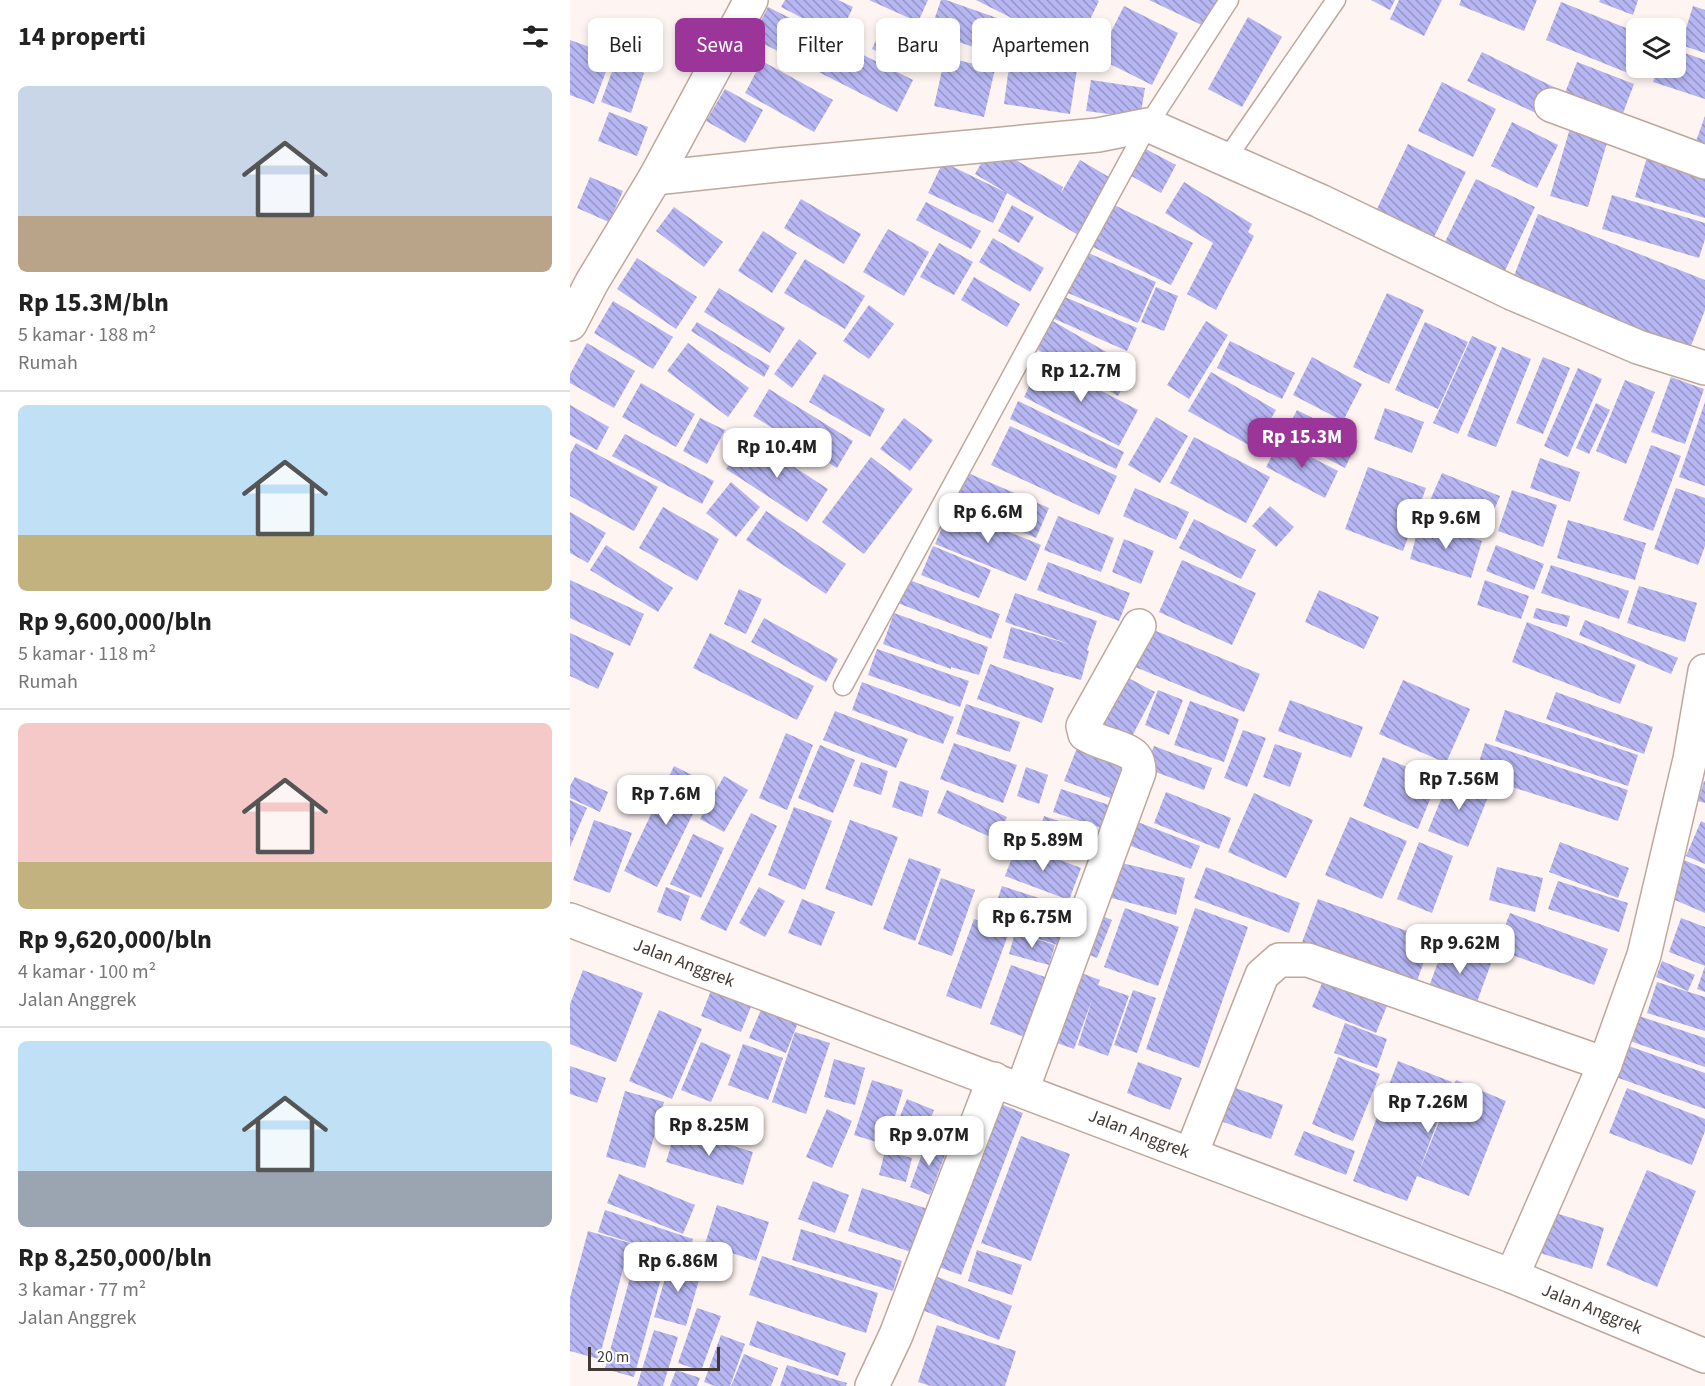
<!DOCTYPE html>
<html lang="id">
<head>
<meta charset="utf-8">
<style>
  body { margin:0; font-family:"Source Sans 3",sans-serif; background:#f6f6f6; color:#222; height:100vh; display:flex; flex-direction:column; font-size:22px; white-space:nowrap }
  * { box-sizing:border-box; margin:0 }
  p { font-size:20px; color:#767676 }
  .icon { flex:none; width:33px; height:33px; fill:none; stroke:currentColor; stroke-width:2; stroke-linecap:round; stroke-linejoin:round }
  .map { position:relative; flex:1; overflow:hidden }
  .side { display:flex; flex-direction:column; background:#fff; width:570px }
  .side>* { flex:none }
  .guide { position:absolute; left:18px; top:18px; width:570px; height:54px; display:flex; gap:12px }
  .controls { position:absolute; left:1056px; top:18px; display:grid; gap:12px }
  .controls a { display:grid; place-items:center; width:60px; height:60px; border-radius:9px; background:#fff; box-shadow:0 3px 9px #0003; font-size:30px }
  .scale { position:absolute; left:18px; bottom:15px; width:132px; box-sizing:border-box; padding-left:6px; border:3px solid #423935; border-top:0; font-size:16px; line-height:21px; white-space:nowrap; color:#423935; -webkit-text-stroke:4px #fff; paint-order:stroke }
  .price { position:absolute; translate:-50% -51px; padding:0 14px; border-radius:12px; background:#fff; color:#222; font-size:20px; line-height:39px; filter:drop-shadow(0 2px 3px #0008) }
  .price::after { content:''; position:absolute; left:50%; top:36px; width:18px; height:14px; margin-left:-9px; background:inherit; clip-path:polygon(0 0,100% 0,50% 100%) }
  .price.selected { background:#9c3599; color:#fff }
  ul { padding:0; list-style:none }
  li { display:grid; align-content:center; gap:12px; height:318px; padding:0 18px }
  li+li { border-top:2px solid #e0e0e0 }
  li span { display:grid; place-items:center; height:186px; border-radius:9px; color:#555 }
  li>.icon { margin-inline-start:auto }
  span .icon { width:108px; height:108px; fill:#fffc; stroke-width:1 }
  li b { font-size:26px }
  h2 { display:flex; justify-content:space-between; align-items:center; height:72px; padding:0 18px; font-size:26px }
  .tag { padding:0 21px; border-radius:9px; background:#fff; box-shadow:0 3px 9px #0003; font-size:21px; line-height:54px }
  .tag.selected { background:#9c3599; color:#fff }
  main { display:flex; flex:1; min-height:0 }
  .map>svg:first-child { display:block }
  .building { fill:url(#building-back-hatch) }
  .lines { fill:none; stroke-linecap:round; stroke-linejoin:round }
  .service-casing { stroke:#bea79e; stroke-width:21 }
  .minor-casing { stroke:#bea79e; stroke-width:36 }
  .service { stroke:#fff; stroke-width:18 }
  .minor { stroke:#fff; stroke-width:33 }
  .labels { text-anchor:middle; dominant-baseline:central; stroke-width:6; stroke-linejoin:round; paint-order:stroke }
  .street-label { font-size:18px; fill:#423935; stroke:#fff }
</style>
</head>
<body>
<main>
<section class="side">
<h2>14 properti<svg class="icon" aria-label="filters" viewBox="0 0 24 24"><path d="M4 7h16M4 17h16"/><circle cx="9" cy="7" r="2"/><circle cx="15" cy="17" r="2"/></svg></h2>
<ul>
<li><span style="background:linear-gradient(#c9d6e8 70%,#b9a48a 0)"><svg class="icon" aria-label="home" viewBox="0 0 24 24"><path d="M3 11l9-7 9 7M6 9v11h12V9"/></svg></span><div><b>Rp 15.3M/bln</b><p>5 kamar · 188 m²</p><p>Rumah</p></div></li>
<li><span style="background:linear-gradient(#bfe0f5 70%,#c2b280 0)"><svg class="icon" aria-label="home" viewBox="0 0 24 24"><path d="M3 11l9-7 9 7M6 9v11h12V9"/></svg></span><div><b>Rp 9,600,000/bln</b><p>5 kamar · 118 m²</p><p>Rumah</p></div></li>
<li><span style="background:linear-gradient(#f6c9c9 75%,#c2b280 0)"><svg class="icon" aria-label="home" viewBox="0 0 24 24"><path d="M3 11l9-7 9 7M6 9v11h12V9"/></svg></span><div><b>Rp 9,620,000/bln</b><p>4 kamar · 100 m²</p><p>Jalan Anggrek</p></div></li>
<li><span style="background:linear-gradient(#bfe0f5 70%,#9aa5b1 0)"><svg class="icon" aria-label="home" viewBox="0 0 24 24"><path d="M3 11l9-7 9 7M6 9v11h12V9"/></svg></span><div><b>Rp 8,250,000/bln</b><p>3 kamar · 77 m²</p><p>Jalan Anggrek</p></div></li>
</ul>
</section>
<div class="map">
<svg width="1135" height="1386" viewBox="0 0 1135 1386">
  <defs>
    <pattern id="building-back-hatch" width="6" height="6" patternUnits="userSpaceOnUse" patternTransform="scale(1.5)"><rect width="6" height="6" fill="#b6b6f3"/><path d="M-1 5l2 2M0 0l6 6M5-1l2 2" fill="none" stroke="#9695c6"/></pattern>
  </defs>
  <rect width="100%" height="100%" fill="#fef4f1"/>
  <!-- building -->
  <g class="building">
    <polygon points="215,0 268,0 283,7 269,37 211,7"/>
    <polygon points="299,0 358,0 348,22"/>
    <polygon points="371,0 376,0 444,24 432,57 360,32"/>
    <polygon points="406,0 527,0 529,1 505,50"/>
    <polygon points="579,0 651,0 638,28"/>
    <polygon points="801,0 825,0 820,10"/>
    <polygon points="829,0 872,0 854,36 820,19"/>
    <polygon points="891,0 967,0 954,31 889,5"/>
    <polygon points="1030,0 1068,0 1063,15 1029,2"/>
    <polygon points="991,2 1066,32 1066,50 1058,73 976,40"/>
    <polygon points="554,6 608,33 582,85 528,58"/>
    <polygon points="1123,6 1135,10 1135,53 1111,45"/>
    <polygon points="198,7 343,80 327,112 182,38"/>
    <polygon points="678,17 712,37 672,107 638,89"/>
    <polygon points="313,25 361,46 349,70 302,49"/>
    <polygon points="0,40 42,55 24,104 0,95"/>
    <polygon points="1106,50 1135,60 1135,99 1083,82 1088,68 1106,68"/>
    <polygon points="912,52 986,88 972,116 897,81"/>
    <polygon points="375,57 425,69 414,117 364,106"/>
    <polygon points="440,59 507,69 500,114 434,104"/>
    <polygon points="192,61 263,100 244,132 175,93"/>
    <polygon points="1007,62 1064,84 1050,121 993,98"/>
    <polygon points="45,63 74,73 61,113 31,102"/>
    <polygon points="521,80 575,88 570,118 516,111"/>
    <polygon points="872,82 926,109 903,157 848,131"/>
    <polygon points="155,89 193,110 175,143 136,121"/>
    <polygon points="39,112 78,127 67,156 28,141"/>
    <polygon points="1135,116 1135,148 1125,144"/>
    <polygon points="942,122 988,145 967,188 921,166"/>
    <polygon points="1001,125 1039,136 1018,207 980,196"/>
    <polygon points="838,144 896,172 864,237 807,209"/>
    <polygon points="421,146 493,187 491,193 510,160 544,180 510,236 405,174"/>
    <polygon points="572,147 606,165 591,193 558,174"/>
    <polygon points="1078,154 1135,170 1135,218 1065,197"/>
    <polygon points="373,162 437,193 423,223 358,193"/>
    <polygon points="20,177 53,191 39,222 7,208"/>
    <polygon points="906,179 965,207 932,277 872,248"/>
    <polygon points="614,182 682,224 678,232 684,236 646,310 617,294 643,243 595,213"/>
    <polygon points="1042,195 1135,223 1135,239 1129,258 1032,229"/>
    <polygon points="231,199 291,234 274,264 214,228"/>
    <polygon points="356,202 411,231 401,249 346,220"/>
    <polygon points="542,204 623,243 601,285 521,246"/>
    <polygon points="442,205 464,217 449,243 428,231"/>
    <polygon points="104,207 153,242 134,267 86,231"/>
    <polygon points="968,214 1135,280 1135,310 1117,356 940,286"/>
    <polygon points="318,229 359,252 334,296 293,272"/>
    <polygon points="193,231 227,253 202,293 168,271"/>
    <polygon points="423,238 474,268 460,292 409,262"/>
    <polygon points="369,243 403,262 384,295 350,277"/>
    <polygon points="516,252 586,282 568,323 498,293"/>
    <polygon points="67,258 127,297 106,329 47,289"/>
    <polygon points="235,259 295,296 275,329 214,293"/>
    <polygon points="404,277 450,304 437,327 391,300"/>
    <polygon points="586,287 608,296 594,331 571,322"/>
    <polygon points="149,288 215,328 200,353 134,312"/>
    <polygon points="817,293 854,310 819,384 783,367"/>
    <polygon points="488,294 567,328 557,351 478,316"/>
    <polygon points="43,301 103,337 83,369 24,333"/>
    <polygon points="299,305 324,324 299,359 273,341"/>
    <polygon points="481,320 564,368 548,396 465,348"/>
    <polygon points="636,321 658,335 619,399 597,385"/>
    <polygon points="127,322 200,366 194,377 121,331"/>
    <polygon points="855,322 898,342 868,409 825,390"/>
    <polygon points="902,336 927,347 888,434 863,423"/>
    <polygon points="229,339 247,353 222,388 204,374"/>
    <polygon points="660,341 725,373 712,399 647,368"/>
    <polygon points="17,343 65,371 44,408 0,383 0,374"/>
    <polygon points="118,343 179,388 158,417 97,371"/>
    <polygon points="932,347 961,359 926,447 897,436"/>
    <polygon points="742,357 792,384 773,421 723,395"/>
    <polygon points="973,357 1000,368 973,434 946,423"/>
    <polygon points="472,360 568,410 549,446 454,397"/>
    <polygon points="1008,368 1032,379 998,457 974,446"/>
    <polygon points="641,372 706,410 684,448 618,411"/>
    <polygon points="254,374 315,409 300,437 239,402"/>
    <polygon points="1101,377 1134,389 1115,444 1081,432"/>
    <polygon points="1055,380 1085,392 1056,464 1026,451"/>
    <polygon points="71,383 125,414 106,447 52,417"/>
    <polygon points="199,389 283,441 267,468 183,416"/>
    <polygon points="448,401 554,452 546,469 440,419"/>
    <polygon points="1135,402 1135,486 1109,477"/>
    <polygon points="1026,403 1040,410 1019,454 1006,448"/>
    <polygon points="0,405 39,427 27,450 0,435"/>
    <polygon points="815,408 854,422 842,453 804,439"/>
    <polygon points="727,410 788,441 775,468 714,436"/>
    <polygon points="586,417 618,436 590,483 558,465"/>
    <polygon points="130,418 155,430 137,464 113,451"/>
    <polygon points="334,418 363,440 340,471 310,449"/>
    <polygon points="440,426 547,476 529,515 421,465"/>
    <polygon points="55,434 144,481 132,504 42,456"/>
    <polygon points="178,437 258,489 237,522 156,469"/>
    <polygon points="624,437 700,477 676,523 600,483"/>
    <polygon points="710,441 768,471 755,498 696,467"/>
    <polygon points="6,443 88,487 64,531 0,496 0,454"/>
    <polygon points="1081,445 1111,456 1083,531 1053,520"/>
    <polygon points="301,457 343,489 294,554 252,522"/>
    <polygon points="970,458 1010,472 1000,502 960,488"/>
    <polygon points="798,467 856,488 833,551 775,529"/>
    <polygon points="391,470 479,508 466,538 378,499"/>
    <polygon points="872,473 930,496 913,536 855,512"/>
    <polygon points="161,482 190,507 166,537 136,513"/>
    <polygon points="565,488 619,512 606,540 553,516"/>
    <polygon points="1106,488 1135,498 1135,546 1128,565 1084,549"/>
    <polygon points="942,490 987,505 973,547 928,531"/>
    <polygon points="700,506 724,527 706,547 682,526"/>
    <polygon points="93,507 149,539 127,581 69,548"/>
    <polygon points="380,508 471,545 456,581 365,544"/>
    <polygon points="196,511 276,564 256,594 176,540"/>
    <polygon points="0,512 36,533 18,563 0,553"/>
    <polygon points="488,516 544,538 531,572 474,550"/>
    <polygon points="624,519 686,550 671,579 609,548"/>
    <polygon points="998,520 1076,543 1065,580 987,558"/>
    <polygon points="850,522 912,541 901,578 840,559"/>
    <polygon points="554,539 584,551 571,584 542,572"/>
    <polygon points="36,545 103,588 88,612 20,570"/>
    <polygon points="926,545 974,564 964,590 916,571"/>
    <polygon points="363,546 421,570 409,598 351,575"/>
    <polygon points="612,560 686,593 662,645 589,612"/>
    <polygon points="478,562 560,593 549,621 467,590"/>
    <polygon points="981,565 1059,591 1049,619 971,593"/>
    <polygon points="334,578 430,614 421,639 325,602"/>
    <polygon points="0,580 74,614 60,646 0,618"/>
    <polygon points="915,580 959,596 951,619 907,605"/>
    <polygon points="1069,586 1127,603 1115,642 1057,623"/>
    <polygon points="169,589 192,599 176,634 154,624"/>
    <polygon points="749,590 809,617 794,649 735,622"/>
    <polygon points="445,593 527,621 517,650 519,651 511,680 433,658 441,627 502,645 435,622"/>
    <polygon points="966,608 1000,616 997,627 963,618"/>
    <polygon points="324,613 418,647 409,675 381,667 381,669 313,644"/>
    <polygon points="194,618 268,659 256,682 181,642"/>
    <polygon points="1015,620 1108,658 1101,674 1009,635"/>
    <polygon points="957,622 1066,665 1050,704 942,662"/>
    <polygon points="574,626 690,674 674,712 558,664"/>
    <polygon points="0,633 44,653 28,689 0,676"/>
    <polygon points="140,633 244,686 227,720 123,668"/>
    <polygon points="307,649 399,681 390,707 298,675"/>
    <polygon points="420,664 484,688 472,723 407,699"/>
    <polygon points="549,673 585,692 558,744 521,724"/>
    <polygon points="833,680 900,709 876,763 809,734"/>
    <polygon points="292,682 384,717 373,744 282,710"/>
    <polygon points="588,690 613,700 599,735 575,725"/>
    <polygon points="986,692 1083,727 1074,754 976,719"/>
    <polygon points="720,700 793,727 781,758 708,731"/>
    <polygon points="620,701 669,719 654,762 604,745"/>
    <polygon points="396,704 450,722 440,752 386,734"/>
    <polygon points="935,710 1068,755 1058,786 925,741"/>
    <polygon points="265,711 338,739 326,768 253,740"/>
    <polygon points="673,730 696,738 677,787 654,778"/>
    <polygon points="216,733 243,745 217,810 189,798"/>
    <polygon points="384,743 447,765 433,803 370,779"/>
    <polygon points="915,743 1058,790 1048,821 905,775"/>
    <polygon points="705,744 732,753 720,787 693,777"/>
    <polygon points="250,745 285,760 263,813 228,798"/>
    <polygon points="584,746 642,768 634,790 575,768"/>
    <polygon points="507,748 559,767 546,800 494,781"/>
    <polygon points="813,757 868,780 848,829 793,806"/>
    <polygon points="291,762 318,771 311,795 283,786"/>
    <polygon points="104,766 138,783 87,887 54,871"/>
    <polygon points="456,767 478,775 469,804 447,796"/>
    <polygon points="881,775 920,792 898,847 858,831"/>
    <polygon points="154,776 178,790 154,832 130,819"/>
    <polygon points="5,777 38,792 30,812 0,798 0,786"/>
    <polygon points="330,781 359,791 352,817 322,807"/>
    <polygon points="1134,781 1135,781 1135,803 1128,801"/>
    <polygon points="491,789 542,806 535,829 483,812"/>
    <polygon points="377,790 437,817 427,840 367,813"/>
    <polygon points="596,792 661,818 649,849 584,823"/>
    <polygon points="684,793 743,820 716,878 658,852"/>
    <polygon points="0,800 17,808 0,847"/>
    <polygon points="224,807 262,821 235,890 198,875"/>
    <polygon points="181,813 207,826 156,931 130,919"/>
    <polygon points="474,816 521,832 512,860 465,844"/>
    <polygon points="780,817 837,841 812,899 755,875"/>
    <polygon points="24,820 62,833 40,893 3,880"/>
    <polygon points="280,820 328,837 302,906 255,889"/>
    <polygon points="565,821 630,846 621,869 556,844"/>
    <polygon points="1131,821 1135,823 1135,864 1116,856"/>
    <polygon points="123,834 154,848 131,898 100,884"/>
    <polygon points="849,842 883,856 862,913 827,899"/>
    <polygon points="990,842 1059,868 1048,898 979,872"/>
    <polygon points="447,844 511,868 499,900 435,876"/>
    <polygon points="339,858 371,869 345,941 313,929"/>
    <polygon points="1114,860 1135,869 1135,913 1098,897"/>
    <polygon points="543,861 615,878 606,915 534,896"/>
    <polygon points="636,867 730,903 719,933 624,898"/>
    <polygon points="927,867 973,878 965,912 919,900"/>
    <polygon points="371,878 405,890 382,956 348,944"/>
    <polygon points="988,881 1058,903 1049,932 978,909"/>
    <polygon points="432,886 499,908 487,945 420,922"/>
    <polygon points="96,887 120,896 111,921 87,912"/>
    <polygon points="189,887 215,901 195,937 169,923"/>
    <polygon points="232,899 265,912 251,946 218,933"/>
    <polygon points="748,899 862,940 845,986 731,945"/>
    <polygon points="555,908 609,927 588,986 534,967"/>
    <polygon points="625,908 678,927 629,1068 576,1049"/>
    <polygon points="520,911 542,920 527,958 505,949"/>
    <polygon points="940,913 1038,949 1024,985 926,949"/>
    <polygon points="1111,918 1135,927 1135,966 1099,952"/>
    <polygon points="404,919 439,932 411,1009 376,996"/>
    <polygon points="445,933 485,945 479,965 439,954"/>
    <polygon points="876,940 923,958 904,1010 857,992"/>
    <polygon points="1092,961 1125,975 1118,991 1086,977"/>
    <polygon points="441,965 475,977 455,1037 420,1024"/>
    <polygon points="1135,966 1135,992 1127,989"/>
    <polygon points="498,968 530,980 528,985 559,996 538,1056 508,1045 522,1000 504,1049 473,1038"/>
    <polygon points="13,970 73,993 46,1062 0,1044 0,1004"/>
    <polygon points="757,971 821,996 806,1033 742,1007"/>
    <polygon points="1087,982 1135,997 1135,1031 1077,1013"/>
    <polygon points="142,988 182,1004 171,1032 131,1016"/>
    <polygon points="563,990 586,998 567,1053 544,1045"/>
    <polygon points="193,1005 229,1020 216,1053 179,1038"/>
    <polygon points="89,1010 132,1029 102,1099 59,1081"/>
    <polygon points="1063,1014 1135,1038 1135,1067 1054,1039"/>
    <polygon points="775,1023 817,1039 807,1068 764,1053"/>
    <polygon points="225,1032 260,1043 236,1114 202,1102"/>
    <polygon points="131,1042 161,1055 141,1102 111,1090"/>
    <polygon points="173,1044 213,1058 198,1100 158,1085"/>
    <polygon points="1053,1044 1135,1073 1135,1109 1043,1076"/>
    <polygon points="768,1057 810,1074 783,1141 742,1124"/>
    <polygon points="264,1059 295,1068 285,1105 254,1097"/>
    <polygon points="828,1061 882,1082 848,1174 886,1080 936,1101 899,1196 847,1176 837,1201 783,1181"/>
    <polygon points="568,1062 612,1078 600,1110 557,1093"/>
    <polygon points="0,1066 36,1078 27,1103 0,1094"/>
    <polygon points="302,1080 333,1090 316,1145 284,1135"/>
    <polygon points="657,1085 713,1105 701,1139 645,1119"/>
    <polygon points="1057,1088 1135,1119 1135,1131 1122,1165 1039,1133"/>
    <polygon points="55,1091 94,1102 75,1168 36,1157"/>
    <polygon points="337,1099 364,1110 348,1151 321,1139"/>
    <polygon points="431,1104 453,1113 391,1275 369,1267"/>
    <polygon points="257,1109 282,1121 262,1168 236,1157"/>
    <polygon points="106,1128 183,1152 173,1185 96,1162"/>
    <polygon points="734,1131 785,1151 776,1175 724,1155"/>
    <polygon points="451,1136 500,1154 461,1261 411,1243"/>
    <polygon points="357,1140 378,1147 360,1195 340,1187"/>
    <polygon points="315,1151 342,1158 336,1182 309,1175"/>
    <polygon points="1077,1170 1126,1191 1087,1287 1036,1265"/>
    <polygon points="49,1174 125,1205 113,1234 37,1203"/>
    <polygon points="243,1181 279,1195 265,1233 228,1219"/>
    <polygon points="292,1188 358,1209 344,1253 278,1231"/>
    <polygon points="147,1205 199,1222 186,1261 135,1244"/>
    <polygon points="35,1210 123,1239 116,1260 28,1232"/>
    <polygon points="982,1212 1034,1228 1022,1269 970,1253"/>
    <polygon points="231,1229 332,1261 323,1291 222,1260"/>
    <polygon points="18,1231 60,1243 29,1359 0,1351 0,1298"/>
    <polygon points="407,1250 452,1265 442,1295 398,1281"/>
    <polygon points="192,1256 308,1293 296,1333 179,1295"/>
    <polygon points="100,1261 132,1269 116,1326 84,1317"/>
    <polygon points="64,1263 93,1271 64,1377 35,1369"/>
    <polygon points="365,1276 442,1306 429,1340 352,1310"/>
    <polygon points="127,1308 151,1316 131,1371 108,1363"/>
    <polygon points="187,1321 276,1353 268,1376 179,1345"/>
    <polygon points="367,1325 446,1351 435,1386 361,1386 348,1382"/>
    <polygon points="84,1330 108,1337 93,1386 67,1386"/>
    <polygon points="151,1335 175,1344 160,1386 145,1386 134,1382"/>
    <polygon points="174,1354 208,1368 201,1386 161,1386"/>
    <polygon points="217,1365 277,1383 276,1386 210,1386"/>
    <polygon points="106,1370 130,1378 127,1386 100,1386"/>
  </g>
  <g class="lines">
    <!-- service casing -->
    <g class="service-casing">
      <g id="service">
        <polyline points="655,161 766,0"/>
        <polyline points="273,686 578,125 659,0"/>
      </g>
    </g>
    <!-- minor casing -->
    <g class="minor-casing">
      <g id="minor">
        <polyline points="981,105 1135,162"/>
        <polyline points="85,178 207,165 528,135 578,125 750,201 944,294 1068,347 1135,368"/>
        <polyline points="0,324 22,282 85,178 181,0"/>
        <polyline points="0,920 942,1276 1135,1356"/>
        <path d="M452 1090 569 772C569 766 568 759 563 755 554 747 528 743 515 734L513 726 569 626"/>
        <polyline points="621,1154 692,975 709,960 738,960 1035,1064"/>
        <polyline points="942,1276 1035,1064 1074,955 1120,759 1135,671"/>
        <polyline points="302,1386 326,1335 424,1079"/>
      </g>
    </g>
    <!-- service -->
    <use href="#service" class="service"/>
    <!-- minor -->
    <use href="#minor" class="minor"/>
  </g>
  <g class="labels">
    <!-- street labels -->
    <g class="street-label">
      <text transform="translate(114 963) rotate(21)">Jalan Anggrek</text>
      <text transform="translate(569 1134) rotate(21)">Jalan Anggrek</text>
      <text transform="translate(1022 1309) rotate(22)">Jalan Anggrek</text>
    </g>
  </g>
</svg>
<div class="controls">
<a><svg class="icon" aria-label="layers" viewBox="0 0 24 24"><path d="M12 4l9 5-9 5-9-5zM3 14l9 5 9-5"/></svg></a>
</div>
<div class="scale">20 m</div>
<b class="price" style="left:511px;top:403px">Rp 12.7M</b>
<b class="price selected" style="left:732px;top:469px">Rp 15.3M</b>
<b class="price" style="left:207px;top:479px">Rp 10.4M</b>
<b class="price" style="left:418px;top:544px">Rp 6.6M</b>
<b class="price" style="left:876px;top:550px">Rp 9.6M</b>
<b class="price" style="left:889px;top:811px">Rp 7.56M</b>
<b class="price" style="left:96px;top:826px">Rp 7.6M</b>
<b class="price" style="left:473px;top:872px">Rp 5.89M</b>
<b class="price" style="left:462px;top:949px">Rp 6.75M</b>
<b class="price" style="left:890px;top:975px">Rp 9.62M</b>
<b class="price" style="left:858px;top:1134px">Rp 7.26M</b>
<b class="price" style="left:139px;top:1157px">Rp 8.25M</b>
<b class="price" style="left:359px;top:1167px">Rp 9.07M</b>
<b class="price" style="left:108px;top:1293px">Rp 6.86M</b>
<div class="guide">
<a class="tag">Beli</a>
<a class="tag selected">Sewa</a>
<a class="tag">Filter</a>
<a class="tag">Baru</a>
<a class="tag">Apartemen</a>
</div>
</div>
</main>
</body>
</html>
